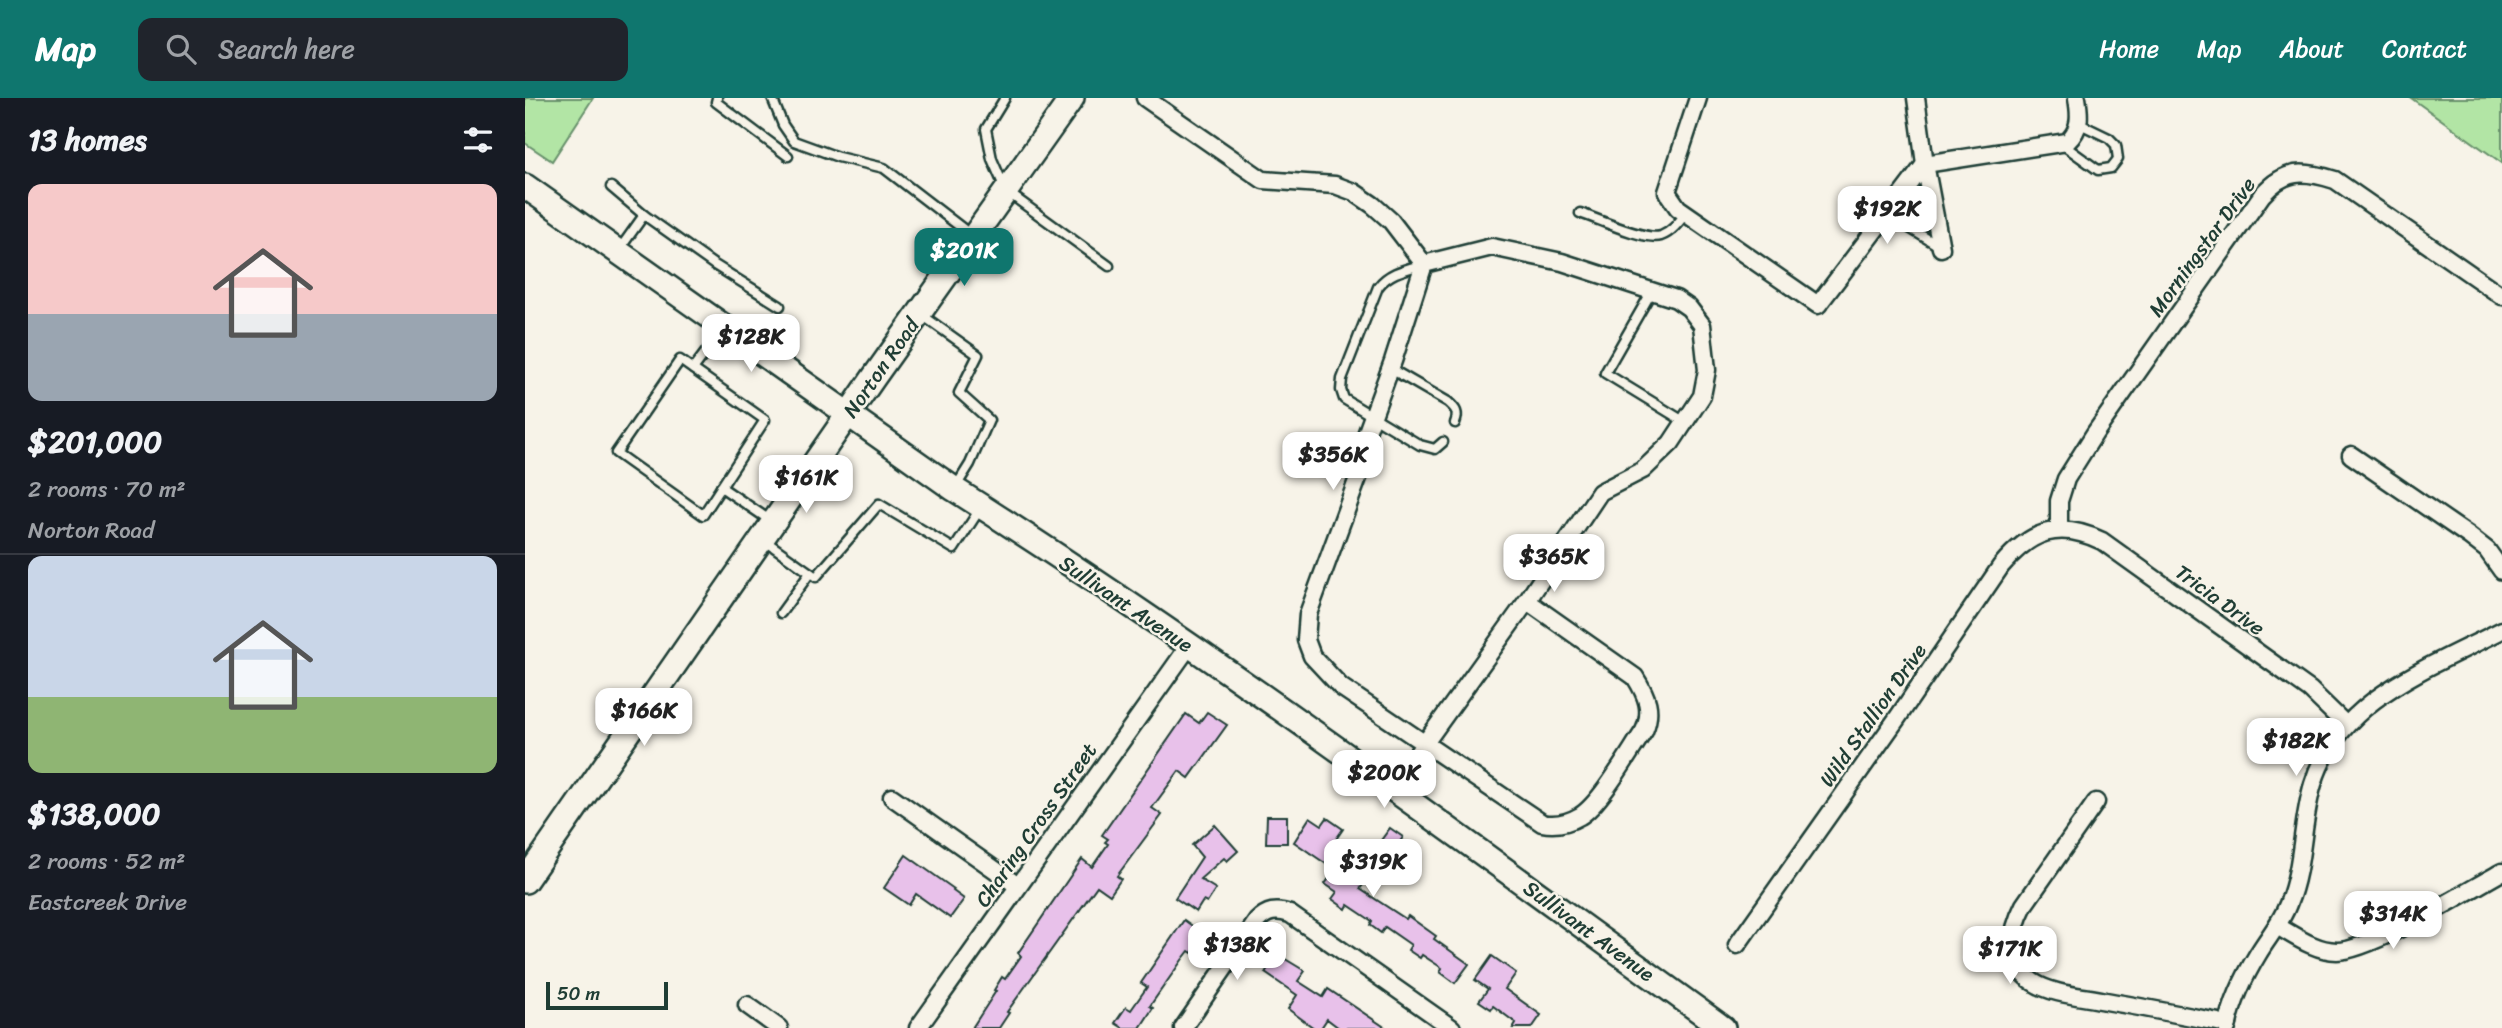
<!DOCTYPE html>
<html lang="en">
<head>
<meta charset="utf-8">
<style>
  body { margin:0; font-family:Sriracha,sans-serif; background:#20242c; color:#f1f3f6; height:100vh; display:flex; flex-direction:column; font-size:26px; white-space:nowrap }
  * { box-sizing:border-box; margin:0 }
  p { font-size:23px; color:#9ea1a6 }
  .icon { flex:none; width:38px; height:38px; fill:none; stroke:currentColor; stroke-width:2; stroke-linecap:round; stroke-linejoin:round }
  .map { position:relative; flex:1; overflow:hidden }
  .sheet { display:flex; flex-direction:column; background:#171b24; width:525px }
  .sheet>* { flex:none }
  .scale { position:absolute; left:21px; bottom:18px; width:122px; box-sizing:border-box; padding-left:7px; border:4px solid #1f3d34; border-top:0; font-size:19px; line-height:24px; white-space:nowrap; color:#1f3d34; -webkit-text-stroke:5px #f7f3e8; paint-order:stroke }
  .price { position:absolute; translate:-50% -60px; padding:0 16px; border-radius:14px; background:#fff; color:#222; font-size:23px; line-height:46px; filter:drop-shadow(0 2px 4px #0008) }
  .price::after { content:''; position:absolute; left:50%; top:42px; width:21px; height:16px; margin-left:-10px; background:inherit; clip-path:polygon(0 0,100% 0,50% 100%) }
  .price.active { background:#0f766e; color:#fff }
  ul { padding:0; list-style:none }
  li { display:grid; align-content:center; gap:14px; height:371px; padding:0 28px }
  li+li { border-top:2px solid #363941 }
  li span { display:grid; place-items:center; height:217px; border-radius:14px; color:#555 }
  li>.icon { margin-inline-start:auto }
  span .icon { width:126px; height:126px; fill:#fffc; stroke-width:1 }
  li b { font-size:30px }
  h2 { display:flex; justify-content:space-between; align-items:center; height:84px; padding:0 28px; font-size:30px }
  header { display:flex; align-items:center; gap:42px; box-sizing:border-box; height:98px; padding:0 35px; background:#0f766e; color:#fff }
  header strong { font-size:33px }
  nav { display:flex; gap:38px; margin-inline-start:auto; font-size:24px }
  .search { width:490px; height:63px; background:#20242c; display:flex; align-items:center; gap:18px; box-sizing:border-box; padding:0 24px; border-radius:14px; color:#9ea1a6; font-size:26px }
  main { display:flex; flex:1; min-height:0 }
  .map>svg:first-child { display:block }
  .green { fill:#b2e5a5; stroke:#68916c; stroke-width:2 }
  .building { fill:#e8c1ea; stroke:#1f3d34; stroke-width:2 }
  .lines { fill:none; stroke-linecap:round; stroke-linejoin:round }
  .lane-casing { stroke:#1f3d34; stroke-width:13 }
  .street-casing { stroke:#1f3d34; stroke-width:21 }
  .secondary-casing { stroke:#1f3d34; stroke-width:28 }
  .lane { stroke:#f7f3e8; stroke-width:8 }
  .street { stroke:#f7f3e8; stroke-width:16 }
  .secondary { stroke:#f7f3e8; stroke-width:23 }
  .labels { text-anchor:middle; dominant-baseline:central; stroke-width:5; stroke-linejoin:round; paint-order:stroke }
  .street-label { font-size:21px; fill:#1f3d34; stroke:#f7f3e8 }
</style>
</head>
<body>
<header>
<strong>Map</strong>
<div class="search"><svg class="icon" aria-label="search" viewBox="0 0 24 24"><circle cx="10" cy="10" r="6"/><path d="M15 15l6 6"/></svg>Search here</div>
<nav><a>Home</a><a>Map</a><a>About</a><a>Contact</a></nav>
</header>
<main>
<section class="sheet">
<h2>13 homes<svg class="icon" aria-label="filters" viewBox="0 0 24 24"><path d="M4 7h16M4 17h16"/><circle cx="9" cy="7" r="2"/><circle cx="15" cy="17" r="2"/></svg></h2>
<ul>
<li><span style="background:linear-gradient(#f6c9c9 60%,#9aa5b1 0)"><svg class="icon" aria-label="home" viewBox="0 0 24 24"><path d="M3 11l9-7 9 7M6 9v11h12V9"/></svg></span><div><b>$201,000</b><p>2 rooms · 70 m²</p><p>Norton Road</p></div></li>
<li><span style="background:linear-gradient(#c9d6e8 65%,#8fb573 0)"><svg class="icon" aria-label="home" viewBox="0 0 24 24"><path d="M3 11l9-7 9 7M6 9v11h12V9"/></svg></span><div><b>$138,000</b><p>2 rooms · 52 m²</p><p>Eastcreek Drive</p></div></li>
</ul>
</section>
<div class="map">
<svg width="1977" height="930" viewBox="0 0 1977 930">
  <rect width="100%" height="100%" fill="#f7f3e8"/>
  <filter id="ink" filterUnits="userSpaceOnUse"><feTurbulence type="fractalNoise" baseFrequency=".0143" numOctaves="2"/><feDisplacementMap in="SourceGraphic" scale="14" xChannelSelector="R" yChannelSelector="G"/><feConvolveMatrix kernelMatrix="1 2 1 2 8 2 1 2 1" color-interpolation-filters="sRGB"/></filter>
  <g filter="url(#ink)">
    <!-- green -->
    <g class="green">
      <polygon points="0,0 68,0 27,63 0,45"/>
      <polygon points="1886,0 1977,0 1977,65"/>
    </g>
    <!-- building -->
    <g class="building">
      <polygon points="682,614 702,627 664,680 654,673 627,710 637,717 592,778 596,781 585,797 572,788 482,914 484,915 474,930 447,930 471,893 469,892 477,879 480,881 496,858 493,855 557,761 567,769 583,746 580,744 583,741 577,737 661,616 674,625"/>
      <polygon points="742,718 762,718 762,745 741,745"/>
      <polygon points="785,719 797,727 802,720 818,731 805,750 845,777 835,791 881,821 883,818 911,838 909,841 944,866 930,885 915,874 917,870 897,857 895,860 883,852 886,847 860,829 856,835 845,827 847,823 823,807 821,811 807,801 812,794 800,786 810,772 769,744"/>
      <polygon points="690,727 713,753 702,763 699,760 675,781 691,791 682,805 678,803 671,814 650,800 677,759 667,747"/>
      <polygon points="865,730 878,739 868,755 854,745"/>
      <polygon points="381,757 429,791 428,793 439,801 425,820 391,796 384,807 359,790"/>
      <polygon points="659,822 680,837 667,855 664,853 657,862 625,908 628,910 615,930 598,930 590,925 601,909 606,912 622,889 616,885"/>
      <polygon points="752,856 780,873 773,883 798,899 803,891 861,930 814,930 802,921 796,930 789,930 763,911 772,897 740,875"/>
      <polygon points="967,858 991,875 980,891 1016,917 1007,930 988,930 991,925 968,908 966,911 954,903 963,891 950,882"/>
    </g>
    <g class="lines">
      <!-- lane casing -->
      <g class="lane-casing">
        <g id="lane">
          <polyline points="192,0 191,4 263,58"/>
          <polyline points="247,0 258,27 269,43 313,59 359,70 446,137"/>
          <polyline points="480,0 461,31 467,61 481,93 584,168"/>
          <polyline points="1537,46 1573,72 1586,70 1593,61 1591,47 1584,40 1555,26"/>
          <polyline points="86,89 119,117 188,166 255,208"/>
          <path d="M1055 115C1073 121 1120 143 1136 138 1147 134 1154 124 1161 115"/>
          <polyline points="1363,117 1414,148"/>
          <polyline points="94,152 119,117"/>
          <path d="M899 166C882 171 864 174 853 189L817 281 816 292 819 301 895 347 910 351 918 344"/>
          <polyline points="1127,193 1080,275 1160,324"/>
          <polyline points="397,217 453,257 434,295 464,322 445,366 430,390"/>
          <polygon points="155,262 240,322 178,417 91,355"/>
          <polyline points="168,271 199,230"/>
          <path d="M866 271 923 304C931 311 934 315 930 325"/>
          <polyline points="196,389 246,423"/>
          <polyline points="239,442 291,479 354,406 429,451 455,411"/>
          <polyline points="256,515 285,475"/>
        </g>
      </g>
      <!-- street casing -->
      <g class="street-casing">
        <g id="street">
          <polyline points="620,0 738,82 810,87 829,94 848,107 866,123 899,166"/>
          <polyline points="1173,0 1142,94 1153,110 1293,207 1400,66"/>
          <polyline points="1391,0 1400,66 1416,150"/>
          <path d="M1400 66 1542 44C1556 31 1555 18 1552 0"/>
          <polyline points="1826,357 1944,438 1962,452 1977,473"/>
          <path d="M1534 432V403L1541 381 1570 335 1737 97C1760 71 1778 72 1810 82L1977 198"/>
          <path d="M867 691 1002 503 1075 394 1118 372 1146 345 1177 298 1182 272 1177 227 1164 210 1151 201 1037 164 967 149 899 166 868 263 842 334 833 380 783 516 781 542 787 558 816 589 1017 725C1031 728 1043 725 1055 718 1076 705 1104 655 1119 633 1128 612 1122 598 1110 579L1002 503"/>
          <polyline points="367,699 493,788"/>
          <path d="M1571 704 1499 807C1486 833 1479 865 1508 884 1528 897 1558 898 1581 903 1622 910 1662 918 1703 926"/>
          <path d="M1752 828C1770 838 1790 853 1812 853 1846 853 1942 793 1977 774"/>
          <path d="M1212 847 1371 622 1476 468C1505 433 1534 422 1577 443L1785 592 1821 627"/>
          <polyline points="222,907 254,930"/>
          <polyline points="393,930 664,548"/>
          <path d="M658 930 732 823C742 813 751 811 765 816L927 930"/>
          <path d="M1702 930C1707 904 1719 879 1733 856 1743 839 1756 825 1763 806 1779 767 1776 726 1788 686 1813 601 1906 569 1977 532"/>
        </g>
      </g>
      <!-- secondary casing -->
      <g class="secondary-casing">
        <g id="secondary">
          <path d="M0 88 429 391C693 558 944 747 1198 930"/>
          <polyline points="0,783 349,279 547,0"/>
        </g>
      </g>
      <!-- lane -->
      <use href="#lane" class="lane"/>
      <!-- street -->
      <use href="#street" class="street"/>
      <!-- secondary -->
      <use href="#secondary" class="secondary"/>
    </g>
  </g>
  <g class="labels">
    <!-- street labels -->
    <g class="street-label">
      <text transform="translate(1677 149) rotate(-54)">Morningstar Drive</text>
      <text transform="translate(356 270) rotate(-55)">Norton Road</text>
      <text transform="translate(1695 502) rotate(36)">Tricia Drive</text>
      <text transform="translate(601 506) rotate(34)">Sullivant Avenue</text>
      <text transform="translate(1348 617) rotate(-55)">Wild Stallion Drive</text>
      <text transform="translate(511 727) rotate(-55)">Charing Cross Street</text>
      <text transform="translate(1064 833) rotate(36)">Sullivant Avenue</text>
    </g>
  </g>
</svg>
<div class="scale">50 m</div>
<b class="price" style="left:1362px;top:148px">$192K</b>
<b class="price active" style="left:439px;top:190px">$201K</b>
<b class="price" style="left:226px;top:276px">$128K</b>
<b class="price" style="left:808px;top:394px">$356K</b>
<b class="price" style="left:281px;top:417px">$161K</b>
<b class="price" style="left:1029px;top:496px">$365K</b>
<b class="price" style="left:119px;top:650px">$166K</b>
<b class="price" style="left:1771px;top:680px">$182K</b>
<b class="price" style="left:859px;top:712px">$200K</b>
<b class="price" style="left:848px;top:801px">$319K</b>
<b class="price" style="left:1868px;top:853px">$314K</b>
<b class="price" style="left:712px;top:884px">$138K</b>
<b class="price" style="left:1485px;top:888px">$171K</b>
</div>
</main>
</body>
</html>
